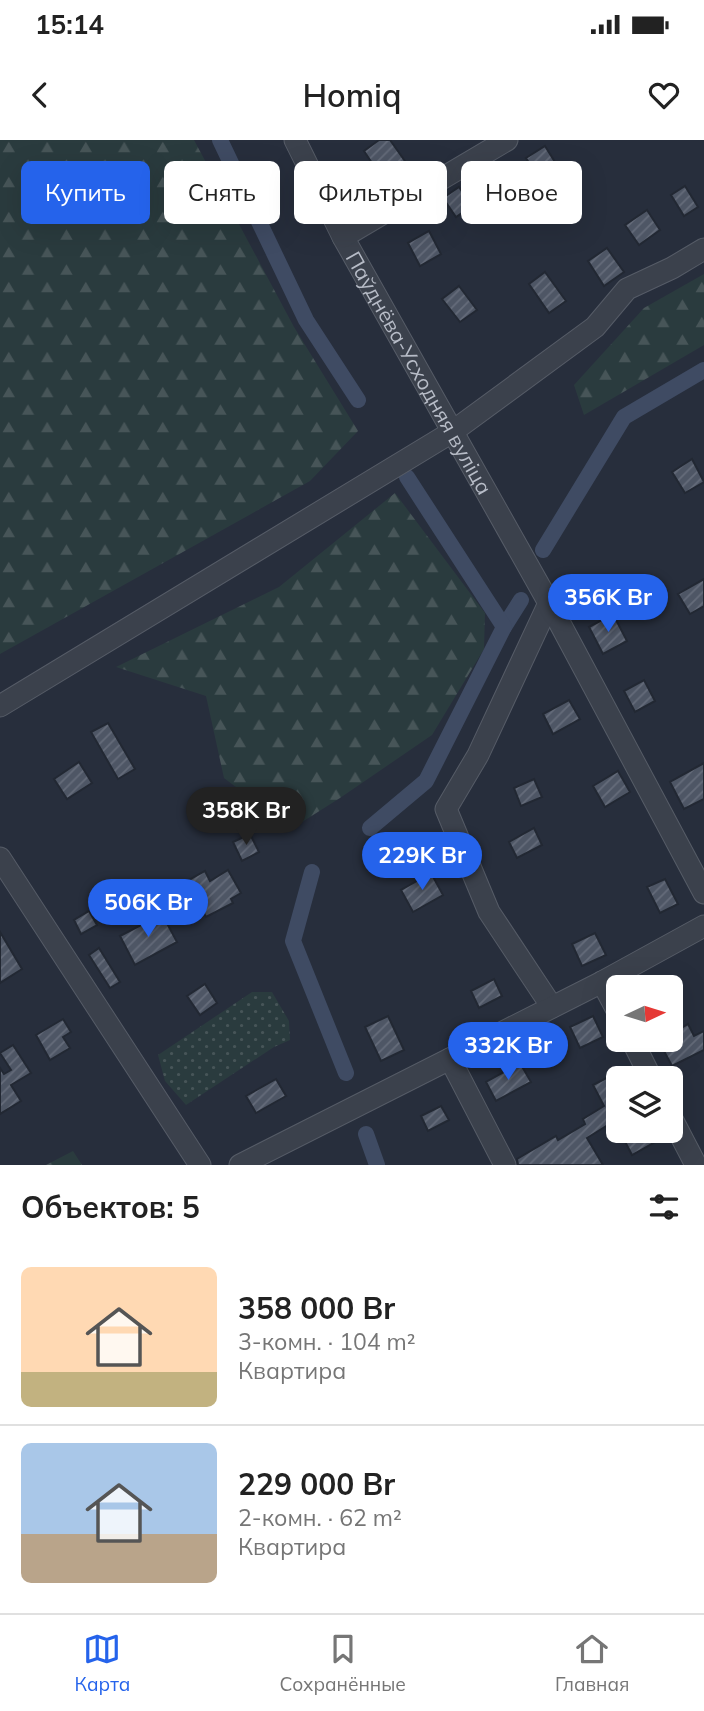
<!DOCTYPE html>
<html lang="ru">
<head>
<meta charset="utf-8">
<style>
  body { margin:0; font-family:Mulish,sans-serif; background:#f2f2f2; color:#222; height:100vh; display:flex; flex-direction:column; font-size:26px; white-space:nowrap }
  * { box-sizing:border-box; margin:0 }
  p { font-size:23px; color:#767676 }
  .icon { flex:none; width:38px; height:38px; fill:none; stroke:currentColor; stroke-width:2; stroke-linecap:round; stroke-linejoin:round }
  .map { position:relative; height:1025px; overflow:hidden }
  .sheet { display:flex; flex-direction:column; background:#fff; flex:1 }
  .sheet>* { flex:none }
  .top-card { position:absolute; left:21px; top:21px; width:663px; height:63px; display:flex; gap:14px }
  .needle { width:46px; rotate:86deg }
  .controls { position:absolute; left:606px; top:835px; display:grid; gap:14px }
  .controls a { display:grid; place-items:center; width:77px; height:77px; border-radius:10px; background:#fff; box-shadow:0 7px 28px #0002; font-size:35px }
  .price { position:absolute; translate:-50% -60px; padding:0 16px; border-radius:24px; background:#2563eb; color:#fff; font-size:23px; line-height:46px; filter:drop-shadow(0 2px 4px #0008) }
  .price::after { content:''; position:absolute; left:50%; top:42px; width:21px; height:16px; margin-left:-10px; background:inherit; clip-path:polygon(0 0,100% 0,50% 100%) }
  .price.on { background:#222; color:#fff }
  ul { padding:0; list-style:none }
  li { display:flex; align-items:center; gap:21px; height:175px; padding:0 21px }
  li+li { border-top:2px solid #e0e0e0 }
  li span { display:grid; place-items:center; flex:none; width:196px; height:140px; border-radius:10px; color:#555 }
  li>.icon { margin-inline-start:auto }
  span .icon { width:84px; height:84px; fill:#fffc; stroke-width:1 }
  li b { font-size:30px }
  h2 { display:flex; justify-content:space-between; align-items:center; height:84px; padding:0 21px; font-size:30px }
  .tag { padding:0 24px; border-radius:10px; background:#fff; box-shadow:0 7px 28px #0002; font-size:24px; line-height:63px }
  .tag.on { background:#2563eb; color:#fff }
  .status { display:flex; justify-content:space-between; align-items:center; height:49px; padding:0 35px; background:#fff; direction:ltr }
  .status svg { height:19px; fill:currentColor }
  header { display:flex; justify-content:space-between; align-items:center; height:91px; padding:0 21px; background:#fff; font-size:32px; font-weight:600 }
  .tab-bar { display:flex; justify-content:space-around; align-items:center; height:98px; border-top:2px solid #e0e0e0; background:#fff; font-size:19px; color:#767676 }
  .tab-bar a { display:grid; justify-items:center; gap:4px }
  .tab-bar .on { color:#2563eb }
  .map>svg:first-child { display:block }
  .grass { fill:url(#grass-dots) }
  .forest { fill:url(#forest-firs) }
  .lines { fill:none; stroke-linecap:round; stroke-linejoin:round }
  .canal { stroke:#3f4b63; stroke-width:16 }
  .building { fill:url(#building-hatch); stroke:#222833; stroke-width:2 }
  .minor-casing { stroke:#565c67; stroke-width:23 }
  .minor { stroke:#3b414c; stroke-width:21 }
  .labels { text-anchor:middle; dominant-baseline:central; stroke-width:5; stroke-linejoin:round; paint-order:stroke }
  .street-label { font-size:21px; fill:#b7bcc7; stroke:#202631 }
</style>
</head>
<body>
<div class="status"><b>15:14</b><svg viewBox="0 0 49 12"><path d="M0 12V9h3v3zM5 12V6h3v6zM10 12V3h3v9zM15 12V0h3v12zM26 1h20v11H26zM47 4h2v5h-2z"/></svg></div>
<header><svg class="icon" aria-label="back" viewBox="0 0 24 24"><path d="M15 5l-7 7 7 7"/></svg>Homiq<svg class="icon" aria-label="heart" viewBox="0 0 24 24"><path d="M12 20l-8-8c-3-5 5-10 8-4 3-6 11-1 8 4z"/></svg></header>
<div class="map">
<svg width="704" height="1025" viewBox="0 0 704 1025">
  <defs>
    <pattern id="grass-dots" width="8" height="8" patternUnits="userSpaceOnUse" patternTransform="scale(1.75)"><rect width="8" height="8" fill="#2a3b3e"/><path d="M2 2h.1M6 6h.1" fill="none" stroke="#475558" stroke-width="1.8" stroke-linecap="round"/></pattern>
    <pattern id="forest-firs" width="22" height="20" patternUnits="userSpaceOnUse" patternTransform="scale(1.75)"><rect width="22" height="20" fill="#2a3b3e"/><path d="M5 1l3.5 6h-7zM16 11l3.5 6h-7z" fill="#475558"/></pattern>
    <pattern id="building-hatch" width="6" height="6" patternUnits="userSpaceOnUse" patternTransform="scale(1.75)"><rect width="6" height="6" fill="#4e5665"/><path d="M-1 1l2-2M0 6l6-6M5 7l2-2" fill="none" stroke="#656c7a"/></pattern>
  </defs>
  <rect width="100%" height="100%" fill="#272e3c"/>
  <!-- grass -->
  <polygon class="grass" points="252,852 272,852 289,881 290,900 274,907 186,965 165,941 158,915"/>
  <!-- forest -->
  <g class="forest">
    <polygon points="0,0 194,0 294,187 358,291 310,341 0,514"/>
    <polygon points="704,134 704,205 584,275 574,245 644,168"/>
    <polygon points="395,353 485,473 484,509 432,595 340,658 291,689 224,638 206,556 116,527 279,447"/>
    <polygon points="73,1011 82,1025 46,1025"/>
  </g>
  <g class="lines">
    <!-- canal -->
    <g class="canal">
      <polyline points="220,0 306,180 358,260"/>
      <polyline points="543,410 624,277 704,230"/>
      <polyline points="504,487 521,460"/>
      <polyline points="370,688 426,641 504,487 407,337"/>
      <polyline points="312,732 293,801 346,933"/>
      <polyline points="366,994 377,1025"/>
    </g>
  </g>
  <!-- building -->
  <g class="building">
    <polygon points="379,0 390,0 407,24 384,41 364,11"/>
    <polygon points="545,6 563,35 544,47 526,18"/>
    <polygon points="685,46 698,67 684,76 671,55"/>
    <polygon points="459,47 472,66 456,77 443,58"/>
    <polygon points="647,70 660,90 639,105 625,85"/>
    <polygon points="429,91 441,114 420,126 408,103"/>
    <polygon points="607,108 624,132 604,146 588,121"/>
    <polygon points="545,132 566,161 549,173 529,144"/>
    <polygon points="459,146 477,170 460,182 442,159"/>
    <polygon points="692,319 704,342 685,353 672,332"/>
    <polygon points="704,439 704,466 690,474 678,454"/>
    <polygon points="613,474 627,501 603,514 589,487"/>
    <polygon points="644,540 655,561 635,572 624,551"/>
    <polygon points="569,560 580,579 553,594 543,574"/>
    <polygon points="108,583 135,629 118,639 91,592"/>
    <polygon points="79,622 92,643 67,659 54,639"/>
    <polygon points="704,623 704,659 684,669 670,642"/>
    <polygon points="618,631 630,652 605,667 593,646"/>
    <polygon points="534,639 542,657 521,666 514,648"/>
    <polygon points="534,688 542,705 517,718 509,702"/>
    <polygon points="250,694 259,712 242,721 233,702"/>
    <polygon points="228,730 241,753 231,759 233,763 206,777 194,755 197,754 189,740 205,731 210,741"/>
    <polygon points="431,733 443,755 413,772 401,750"/>
    <polygon points="665,739 678,764 660,773 647,747"/>
    <polygon points="89,771 97,785 81,794 74,780"/>
    <polygon points="162,774 177,802 135,825 120,796"/>
    <polygon points="0,792 22,829 0,843"/>
    <polygon points="595,793 606,815 582,826 572,804"/>
    <polygon points="99,808 120,842 110,848 89,815"/>
    <polygon points="494,839 502,856 479,868 471,851"/>
    <polygon points="205,844 217,863 200,875 187,856"/>
    <polygon points="388,876 404,910 381,921 365,887"/>
    <polygon points="593,876 603,897 580,908 570,887"/>
    <polygon points="63,879 71,892 63,897 70,908 50,920 36,895"/>
    <polygon points="688,884 694,896 704,891 704,910 672,926 664,911 680,903 675,892"/>
    <polygon points="13,905 31,933 11,945 21,961 0,974 0,928 4,934 11,930 0,913"/>
    <polygon points="520,923 531,942 496,961 486,942"/>
    <polygon points="618,932 618,991 613,982 587,998 603,1025 518,1025 517,1019 556,996 558,1000 585,984 583,979 604,966 593,945"/>
    <polygon points="276,939 286,956 256,973 246,956"/>
    <polygon points="441,966 449,980 428,991 421,976"/>
    <polygon points="619,990 649,990 655,1002 632,1015"/>
  </g>
  <g class="lines">
    <!-- minor casing -->
    <g class="minor-casing">
      <g id="minor">
        <path id="s1" d="M295 0 343 97 549 463 704 753"/>
        <polyline points="343,97 507,0"/>
        <polyline points="549,463 478,615 446,669 489,772 552,867"/>
        <polyline points="0,566 452,292 595,187 627,149 672,128 704,109"/>
        <polyline points="0,718 200,1025"/>
        <polyline points="602,842 618,872"/>
        <polyline points="632,900 651,938"/>
        <polyline points="450,919 505,1025"/>
        <polyline points="670,975 696,1025"/>
        <polyline points="240,1025 602,842 704,786"/>
      </g>
    </g>
    <!-- minor -->
    <use href="#minor" class="minor"/>
  </g>
  <g class="labels">
    <!-- street labels -->
    <g class="street-label">
      <text stroke="none"><textPath href="#s1" startOffset="264">Паўднёва-Усходняя вуліца</textPath></text>
    </g>
  </g>
</svg>
<div class="controls">
<a><svg class="needle" viewBox="-14 -14 28 28"><path d="M0-13l5 13h-10z" fill="#e53935"/><path d="M0 13l5-13h-10z" fill="#767676"/></svg></a>
<a><svg class="icon" aria-label="layers" viewBox="0 0 24 24"><path d="M12 4l9 5-9 5-9-5zM3 14l9 5 9-5"/></svg></a>
</div>
<b class="price" style="left:608px;top:494px">356K Br</b>
<b class="price on" style="left:246px;top:707px">358K Br</b>
<b class="price" style="left:422px;top:752px">229K Br</b>
<b class="price" style="left:148px;top:799px">506K Br</b>
<b class="price" style="left:508px;top:942px">332K Br</b>
<div class="top-card">
<a class="tag on">Купить</a>
<a class="tag">Снять</a>
<a class="tag">Фильтры</a>
<a class="tag">Новое</a>
</div>
</div>
<section class="sheet">
<h2>Объектов: 5<svg class="icon" aria-label="filters" viewBox="0 0 24 24"><path d="M4 7h16M4 17h16"/><circle cx="9" cy="7" r="2"/><circle cx="15" cy="17" r="2"/></svg></h2>
<ul>
<li><span style="background:linear-gradient(#ffd9b3 75%,#c2b280 0)"><svg class="icon" aria-label="home" viewBox="0 0 24 24"><path d="M3 11l9-7 9 7M6 9v11h12V9"/></svg></span><div><b>358 000 Br</b><p>3-комн. · 104 m²</p><p>Квартира</p></div></li>
<li><span style="background:linear-gradient(#a9c7e8 65%,#b9a48a 0)"><svg class="icon" aria-label="home" viewBox="0 0 24 24"><path d="M3 11l9-7 9 7M6 9v11h12V9"/></svg></span><div><b>229 000 Br</b><p>2-комн. · 62 m²</p><p>Квартира</p></div></li>
</ul>
</section>
<nav class="tab-bar">
<a class="on"><svg class="icon" aria-label="map" viewBox="0 0 24 24"><path d="M3 6l6-2 6 2 6-2v14l-6 2-6-2-6 2zM9 4v14M15 6v14"/></svg>Карта</a>
<a><svg class="icon" aria-label="saved" viewBox="0 0 24 24"><path d="M7 4h10v16l-5-4-5 4z"/></svg>Сохранённые</a>
<a><svg class="icon" aria-label="home" viewBox="0 0 24 24"><path d="M3 11l9-7 9 7M6 9v11h12V9"/></svg>Главная</a>
</nav>
</body>
</html>
